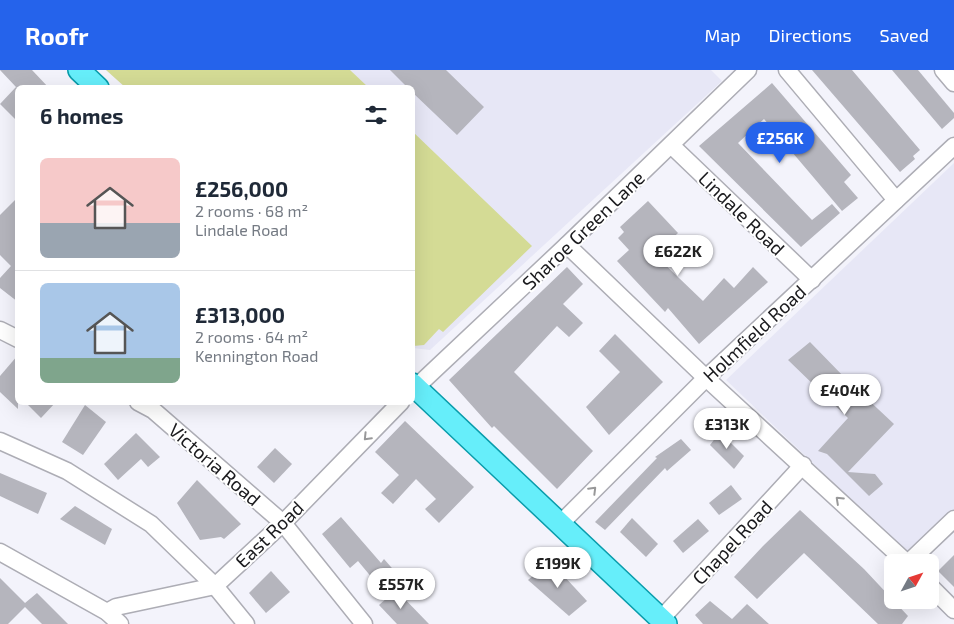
<!DOCTYPE html>
<html lang="en">
<head>
<meta charset="utf-8">
<style>
  body { margin:0; font-family:"Exo 2",sans-serif; background:#f2f2f3; color:#1f2937; height:100vh; display:flex; flex-direction:column; font-size:19px; white-space:nowrap }
  * { box-sizing:border-box; margin:0 }
  p { font-size:16px; color:#747a83 }
  .icon { flex:none; width:28px; height:28px; fill:none; stroke:currentColor; stroke-width:2; stroke-linecap:round; stroke-linejoin:round }
  .map { position:relative; flex:1; overflow:hidden }
  .side { position:absolute; left:15px; top:15px; width:400px; height:320px; display:flex; flex-direction:column; background:#fff; border-radius:8px; box-shadow:0 5px 20px #0002 }
  .side>* { flex:none }
  .needle { width:32px; rotate:50deg }
  .tools { position:absolute; left:884px; top:484px; display:grid; gap:10px }
  .tools a { display:grid; place-items:center; width:55px; height:55px; border-radius:8px; background:#fff; box-shadow:0 5px 20px #0002; font-size:25px }
  .price { position:absolute; translate:-50% -42px; padding:0 11px; border-radius:18px; background:#fff; color:#222; font-size:16px; line-height:32px; filter:drop-shadow(0 1px 2px #0008) }
  .price::after { content:''; position:absolute; left:50%; top:30px; width:15px; height:11px; margin-left:-8px; background:inherit; clip-path:polygon(0 0,100% 0,50% 100%) }
  .price.on { background:#2563eb; color:#fff }
  ul { padding:0; list-style:none }
  li { display:flex; align-items:center; gap:15px; height:125px; padding:0 25px }
  li+li { border-top:1px solid #e0e1e3 }
  li span { display:grid; place-items:center; flex:none; width:140px; height:100px; border-radius:8px; color:#555 }
  li>.icon { margin-inline-start:auto }
  span .icon { width:60px; height:60px; fill:#fffc; stroke-width:1 }
  li b { font-size:21px }
  h2 { display:flex; justify-content:space-between; align-items:center; height:60px; padding:0 25px; font-size:21px }
  header { display:flex; align-items:center; gap:30px; box-sizing:border-box; height:70px; padding:0 25px; background:#2563eb; color:#fff }
  header strong { font-size:24px }
  nav { display:flex; gap:28px; margin-inline-start:auto; font-size:18px }
  .map>svg:first-child { display:block }
  .built { fill:#e7e7f6 }
  .green { fill:#d4db95 }
  .building { fill:#b5b5bd }
  .lines { fill:none; stroke-linecap:round; stroke-linejoin:round }
  .minor-casing { stroke:#adadb5; stroke-width:19 }
  .major-casing { stroke:#099cab; stroke-width:24 }
  .minor { stroke:#fff; stroke-width:16 }
  .major { stroke:#66eefa; stroke-width:21 }
  .oneway { stroke:#989899 }
  .labels { text-anchor:middle; dominant-baseline:central; stroke-width:4; stroke-linejoin:round; paint-order:stroke }
  .street-label { font-size:19px; fill:#1a1a1d; stroke:#fff }
</style>
</head>
<body>
<header>
<strong>Roofr</strong>
<nav><a>Map</a><a>Directions</a><a>Saved</a></nav>
</header>
<div class="map">
<svg width="954" height="554" viewBox="0 0 954 554">
  <rect width="100%" height="100%" fill="#f3f3fb"/>
  <!-- built -->
  <g class="built">
    <polygon points="106,0 711,0 722,11 430,280 413,278 412,18 125,17"/>
    <polygon points="954,93 954,442 909,485 726,310"/>
  </g>
  <!-- green -->
  <g class="green">
    <polygon points="106,0 350,0 368,17 125,17"/>
    <polygon points="412,61 532,176 443,262 439,259 424,275 413,276"/>
  </g>
  <!-- building -->
  <g class="building">
    <polygon points="0,0 32,0 49,18 18,18 18,52 0,34 16,17"/>
    <polygon points="390,0 446,0 484,37 457,65 412,22 412,18 408,18"/>
    <polygon points="812,0 852,0 920,80 913,86 915,89 900,102"/>
    <polygon points="892,0 918,0 954,43 954,48 942,59"/>
    <polygon points="772,13 851,105 844,112 858,128 842,141 764,49 738,73 812,150 832,134 840,143 801,177 699,76"/>
    <polygon points="18,127 18,232 0,218 0,208 11,196 0,185 0,145"/>
    <polygon points="648,131 678,163 655,185 703,231 724,208 734,218 753,197 768,212 699,274 668,238 665,242 617,191 629,180 618,168 624,162 620,157"/>
    <polygon points="567,197 583,214 563,234 583,253 569,267 557,256 514,302 593,381 557,419 494,356 492,358 449,310"/>
    <polygon points="615,264 663,312 609,365 586,337 620,302 599,281"/>
    <polygon points="810,272 846,309 894,354 848,402 875,404 883,414 869,426 827,384 818,381 848,348 788,290"/>
    <polygon points="18,285 18,339 0,322 0,306"/>
    <polygon points="25,332 56,332 41,348"/>
    <polygon points="85,335 106,352 83,385 62,372"/>
    <polygon points="405,351 474,417 439,453 425,439 436,429 416,409 393,434 381,423 399,405 375,382"/>
    <polygon points="720,362 744,386 734,399 710,375"/>
    <polygon points="136,363 160,387 148,397 141,389 118,410 104,394"/>
    <polygon points="681,369 691,380 667,401 665,398 605,460 595,452 657,388 655,387"/>
    <polygon points="275,378 292,394 274,413 257,397"/>
    <polygon points="0,403 47,423 38,444 0,426"/>
    <polygon points="197,410 241,454 224,469 221,467 200,470 177,433"/>
    <polygon points="731,415 742,429 719,445 709,433"/>
    <polygon points="75,436 112,459 105,475 60,449"/>
    <polygon points="800,440 864,499 908,546 902,554 878,554 804,483 757,529 734,507 763,476"/>
    <polygon points="341,447 381,493 384,489 398,505 383,521 358,491 350,498 322,464"/>
    <polygon points="632,448 658,474 646,487 620,462"/>
    <polygon points="698,449 709,461 683,483 673,471"/>
    <polygon points="954,485 954,517 938,501"/>
    <polygon points="550,491 587,531 569,546 528,510"/>
    <polygon points="271,501 290,522 266,543 249,523"/>
    <polygon points="0,508 25,533 37,523 68,554 42,554 25,537 8,554 0,554"/>
    <polygon points="396,520 429,554 397,554 379,535"/>
    <polygon points="710,531 732,549 747,534 769,554 703,554 695,545"/>
  </g>
  <g class="lines">
    <!-- minor casing -->
    <g class="minor-casing">
      <g id="minor">
        <polyline points="787,0 896,130"/>
        <polyline points="943,0 954,13"/>
        <polyline points="672,76 812,210"/>
        <polyline points="567,175 706,308 906,492"/>
        <polyline points="0,260 18,269"/>
        <polyline points="412,321 567,175 748,0"/>
        <polyline points="138,332 153,340 283,453 364,554"/>
        <polyline points="0,371 67,401 151,454 215,516 246,554"/>
        <polyline points="559,455 706,308 954,76"/>
        <polyline points="0,482 107,542 120,554"/>
        <polyline points="909,492 954,449"/>
        <polyline points="930,516 954,540"/>
        <polyline points="107,542 116,537 215,516 283,453 401,332"/>
        <polyline points="661,549 803,395"/>
      </g>
    </g>
    <!-- major casing -->
    <g class="major-casing">
      <g id="major">
        <polyline points="79,0 98,18"/>
        <polyline points="412,314 666,554"/>
      </g>
    </g>
    <!-- minor -->
    <use href="#minor" class="minor"/>
    <!-- major -->
    <use href="#major" class="major"/>
  </g>
  <!-- one-way arrows -->
  <defs><path id="oneway-chevron" d="M-2-3.5L2.5 0L-2 3.5" fill="none" stroke-width="1.6" stroke-linecap="round" stroke-linejoin="round" transform="scale(1.25)"/></defs>
  <g class="oneway">
    <use href="#oneway-chevron" transform="translate(367 367) rotate(134)"/>
    <use href="#oneway-chevron" transform="translate(593 420) rotate(-45)"/>
    <use href="#oneway-chevron" transform="translate(839 430) rotate(-137)"/>
  </g>
  <g class="labels">
    <!-- street labels -->
    <g class="street-label">
      <text transform="translate(742 143) rotate(44)">Lindale Road</text>
      <text transform="translate(583 160) rotate(-44)">Sharoe Green Lane</text>
      <text transform="translate(754 263) rotate(-43)">Holmfield Road</text>
      <text transform="translate(215 394) rotate(41)">Victoria Road</text>
      <text transform="translate(269 464) rotate(-44)">East Road</text>
      <text transform="translate(732 472) rotate(-47)">Chapel Road</text>
    </g>
  </g>
</svg>
<div class="tools">
<a><svg class="needle" viewBox="-14 -14 28 28"><path d="M0-13l5 13h-10z" fill="#e53935"/><path d="M0 13l5-13h-10z" fill="#747a83"/></svg></a>
</div>
<b class="price on" style="left:780px;top:94px">£256K</b>
<b class="price" style="left:678px;top:207px">£622K</b>
<b class="price" style="left:845px;top:346px">£404K</b>
<b class="price" style="left:727px;top:380px">£313K</b>
<b class="price" style="left:558px;top:519px">£199K</b>
<b class="price" style="left:401px;top:540px">£557K</b>
<section class="side">
<h2>6 homes<svg class="icon" aria-label="filters" viewBox="0 0 24 24"><path d="M4 7h16M4 17h16"/><circle cx="9" cy="7" r="2"/><circle cx="15" cy="17" r="2"/></svg></h2>
<ul>
<li><span style="background:linear-gradient(#f6c9c9 65%,#9aa5b1 0)"><svg class="icon" aria-label="home" viewBox="0 0 24 24"><path d="M3 11l9-7 9 7M6 9v11h12V9"/></svg></span><div><b>£256,000</b><p>2 rooms · 68 m²</p><p>Lindale Road</p></div></li>
<li><span style="background:linear-gradient(#a9c7e8 75%,#7fa58c 0)"><svg class="icon" aria-label="home" viewBox="0 0 24 24"><path d="M3 11l9-7 9 7M6 9v11h12V9"/></svg></span><div><b>£313,000</b><p>2 rooms · 64 m²</p><p>Kennington Road</p></div></li>
</ul>
</section>
</div>
</body>
</html>
